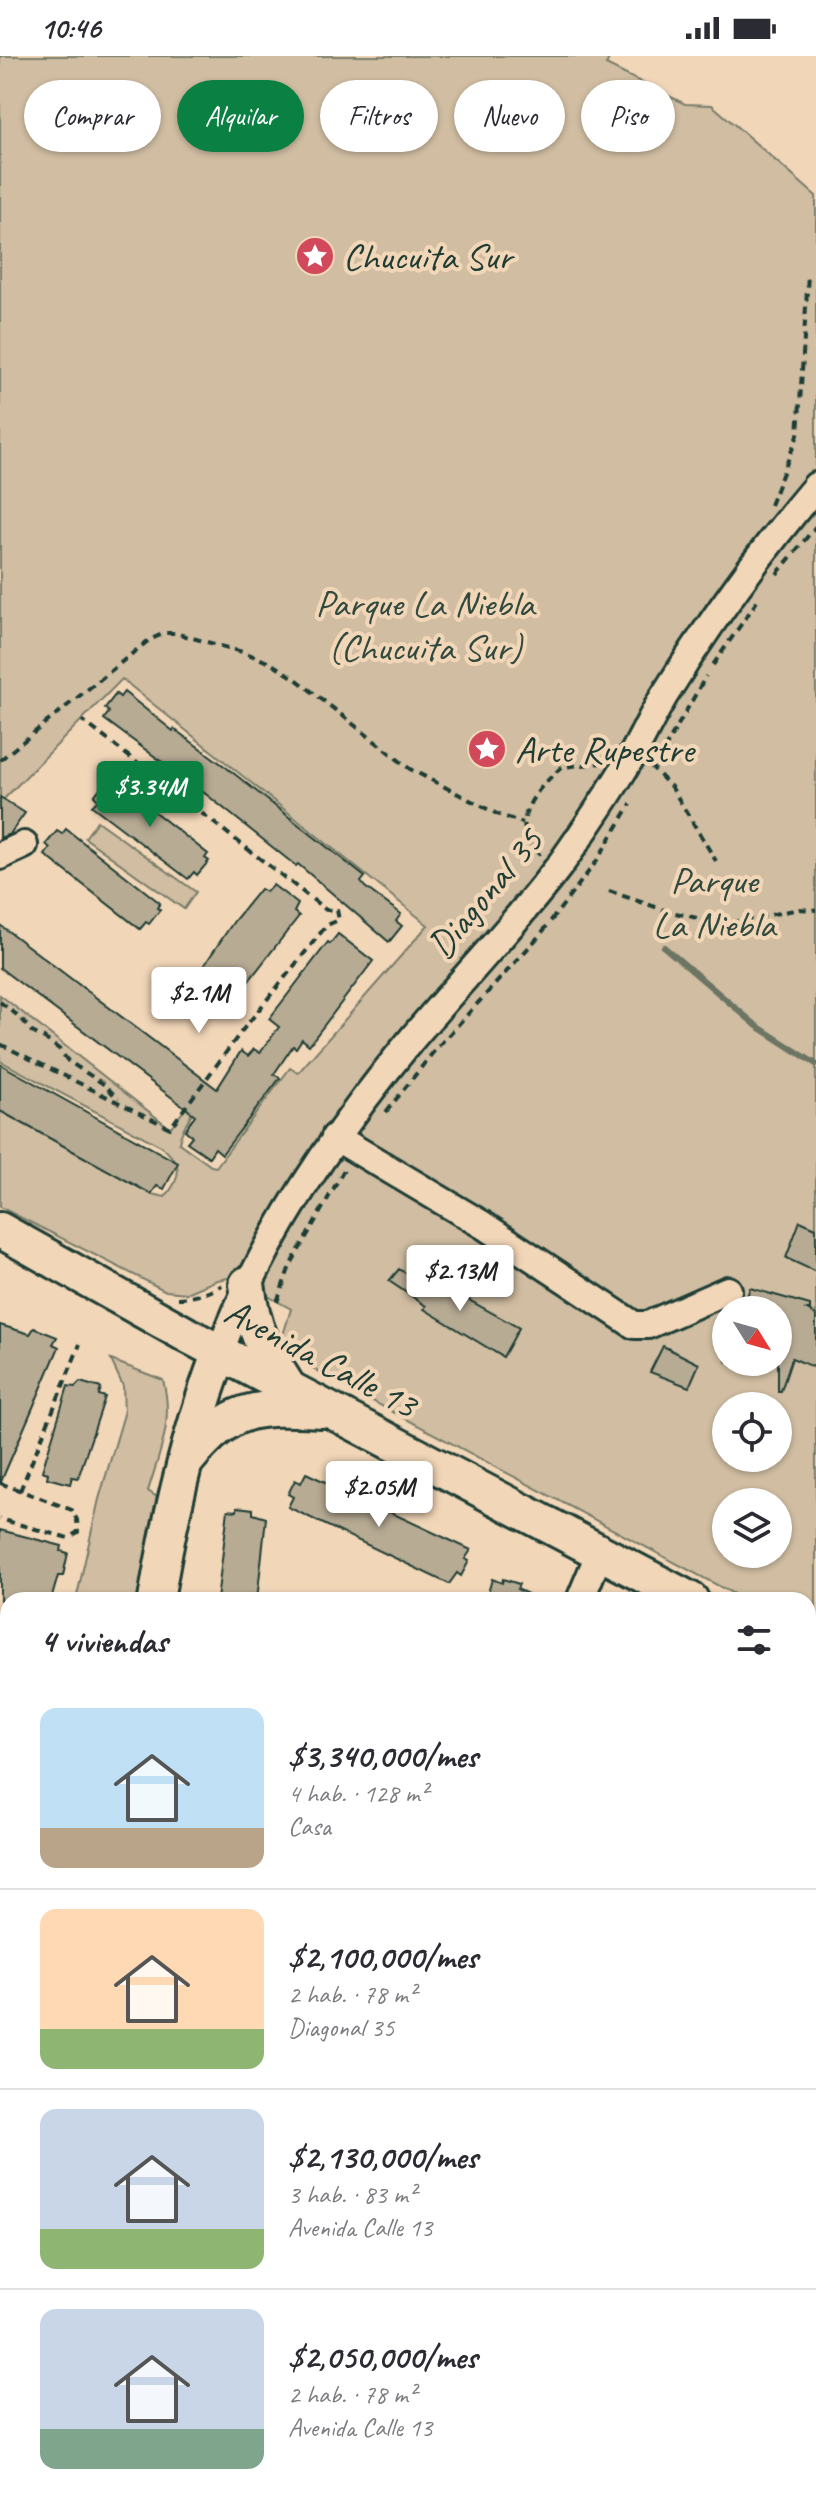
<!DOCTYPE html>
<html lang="es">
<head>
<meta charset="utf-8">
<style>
  body { margin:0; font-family:Caveat,sans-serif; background:#f2f2f3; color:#2b2b33; height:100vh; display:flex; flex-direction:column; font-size:30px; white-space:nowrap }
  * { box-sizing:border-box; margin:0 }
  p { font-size:26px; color:#7c7c81 }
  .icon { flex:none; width:44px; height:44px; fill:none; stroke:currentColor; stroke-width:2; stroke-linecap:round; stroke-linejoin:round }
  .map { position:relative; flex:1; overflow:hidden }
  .drawer { position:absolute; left:0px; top:1536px; width:816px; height:914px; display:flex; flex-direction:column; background:#fff; border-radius:24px 24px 0 0; box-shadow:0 2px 6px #0004 }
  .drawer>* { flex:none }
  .top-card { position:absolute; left:24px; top:24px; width:768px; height:72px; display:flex; gap:16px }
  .needle { width:52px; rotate:127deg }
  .controls { position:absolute; left:712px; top:1240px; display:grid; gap:16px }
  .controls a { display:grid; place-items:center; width:80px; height:80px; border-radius:50%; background:#fff; box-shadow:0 2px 6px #0004; font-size:40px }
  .price { position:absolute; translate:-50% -68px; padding:0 18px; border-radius:8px; background:#fff; color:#222; font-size:26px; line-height:52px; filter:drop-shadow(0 2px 4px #0008) }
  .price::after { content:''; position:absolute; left:50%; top:48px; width:24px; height:18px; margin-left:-12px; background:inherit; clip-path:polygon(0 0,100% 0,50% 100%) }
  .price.selected { background:#0b8043; color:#fff }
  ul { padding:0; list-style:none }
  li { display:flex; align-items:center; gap:24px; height:200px; padding:0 40px }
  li+li { border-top:2px solid #e1e1e2 }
  li span { display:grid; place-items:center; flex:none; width:224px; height:160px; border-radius:16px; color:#555 }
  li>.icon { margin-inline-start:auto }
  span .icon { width:96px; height:96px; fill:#fffc; stroke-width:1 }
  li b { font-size:34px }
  h2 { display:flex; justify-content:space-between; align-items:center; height:96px; padding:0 40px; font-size:34px }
  .pill { padding:0 28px; border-radius:36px; background:#fff; box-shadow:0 2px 6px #0004; font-size:28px; line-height:72px }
  .pill.selected { background:#0b8043; color:#fff }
  .status { display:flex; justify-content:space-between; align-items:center; height:56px; padding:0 40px; background:#fff; direction:ltr }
  .status svg { height:22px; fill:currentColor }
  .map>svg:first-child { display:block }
  .green { fill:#d0bda2; stroke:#787d6b; stroke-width:2; fill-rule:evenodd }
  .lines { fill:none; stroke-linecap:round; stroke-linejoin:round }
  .stream { stroke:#6c7563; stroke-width:6 }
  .building { fill:#b7ab94; stroke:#1f3d34; stroke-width:2 }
  .minor-casing { stroke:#1f3d34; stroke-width:32 }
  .major-casing { stroke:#1f3d34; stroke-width:40 }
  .path { stroke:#1f3d34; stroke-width:4; stroke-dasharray:8 6; stroke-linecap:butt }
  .minor { stroke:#f2d6b8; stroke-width:26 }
  .major { stroke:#f2d6b8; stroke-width:34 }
  .labels { text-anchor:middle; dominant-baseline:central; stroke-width:8; stroke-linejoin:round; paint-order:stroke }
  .poi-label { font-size:38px; fill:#1f3d34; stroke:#f2d6b8; text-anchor:start }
  .park-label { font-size:38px; fill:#314a3f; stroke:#f2d6b8 }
  .street-label { font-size:38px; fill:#1f3d34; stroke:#f2d6b8 }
</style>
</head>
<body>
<div class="status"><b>10:46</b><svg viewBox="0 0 49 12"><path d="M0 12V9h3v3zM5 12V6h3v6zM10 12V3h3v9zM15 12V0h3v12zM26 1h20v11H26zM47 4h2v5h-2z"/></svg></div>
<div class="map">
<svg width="816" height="2449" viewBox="0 0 816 2449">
  <rect width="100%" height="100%" fill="#f2d6b8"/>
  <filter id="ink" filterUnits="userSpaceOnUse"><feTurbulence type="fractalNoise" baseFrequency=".0125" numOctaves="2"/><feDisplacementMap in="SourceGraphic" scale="16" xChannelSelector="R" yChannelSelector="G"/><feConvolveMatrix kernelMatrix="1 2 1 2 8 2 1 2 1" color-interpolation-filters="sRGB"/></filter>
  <g filter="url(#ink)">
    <!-- green -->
    <g class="green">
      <path d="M0 0H610L606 9 685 48 712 49 816 140V1582L808 1578V1544H745L318 1316 296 1300 283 1279 291 1253 234 1221 217 1224 187 1237 166 1235 0 1151V1055L151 1138 165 1141C183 1120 182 1108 161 1090L0 1005V939L170 1072 207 1025C202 1050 183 1063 179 1087L211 1110 216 1111 290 1012 298 1017 428 869 122 623 0 747ZM726 1254H778V1306H726ZM726 1350H778V1402H726ZM726 1446H778V1498H726Z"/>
      <polygon points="97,765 196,836 184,853 85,782"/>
      <path d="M111 1304 163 1324C174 1366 160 1395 148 1435L160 1443 146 1500 138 1544H76L99 1443 124 1358 123 1330Z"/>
      <polygon points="0,2162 8,2163 8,2442 352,2442 353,2447 0,2449"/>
      <polygon points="816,2214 816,2327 808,2324 808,2240"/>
      <polygon points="808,2387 816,2390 816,2449 400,2449 397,2442 808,2442"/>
    </g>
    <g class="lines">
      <!-- stream -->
      <polyline class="stream" points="664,891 757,970 816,1008"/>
    </g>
    <!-- building -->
    <g class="building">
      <polygon points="124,636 173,675 174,673 227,712 365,821 361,826 365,831 401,858 396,865 402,870 389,886 298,808 296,810 207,739 104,663 109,656 105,652 116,638 120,641"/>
      <polygon points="114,724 208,798 205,802 209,805 197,819 194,816 188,823 92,750 98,744 94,740 105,726 109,729"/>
      <polygon points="0,741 25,757 10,778 0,782"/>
      <polygon points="66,773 160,847 157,852 160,854 149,868 146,866 140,873 45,799 50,792 46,788 57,775 62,778"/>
      <polygon points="273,829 298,848 294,856 299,860 241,935 235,930 228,938 206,921 209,916 203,911 234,865 260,833 266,836"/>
      <polygon points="0,869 217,1033 241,995 248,1000 254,993 260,997 279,971 269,963 328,886 330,888 338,878 373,905 309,989 302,983 296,992 293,990 274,1018 280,1022 222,1098 215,1092 209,1101 187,1086 192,1080 185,1074 195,1059 0,912"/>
      <polygon points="0,1008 178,1107 164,1133 157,1130 151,1138 0,1055"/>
      <polygon points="800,1165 816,1172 816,1216 786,1202"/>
      <polygon points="399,1213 435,1235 440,1228 519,1272 503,1301 424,1253 426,1250 389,1225"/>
      <polygon points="750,1232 810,1249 810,1254 807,1254 816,1259 816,1312 792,1302 781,1335 778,1335 778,1254 742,1254"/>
      <polygon points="0,1269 30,1278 34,1272 57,1281 53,1288 59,1291 0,1428"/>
      <polygon points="663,1290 699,1308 689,1331 650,1316"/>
      <polygon points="80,1326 101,1332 99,1339 105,1341 78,1422 72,1421 70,1428 47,1422 48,1417 42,1415 68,1330 75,1331"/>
      <polygon points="306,1417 471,1494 465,1503 469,1505 461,1520 457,1517 449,1528 288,1451 293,1441 288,1438 295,1424 301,1427"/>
      <polygon points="237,1451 253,1453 253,1458 266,1462 257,1544 217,1544 228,1454 237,1455"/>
      <polygon points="0,1474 62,1490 61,1495 68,1497 63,1520 58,1520 51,1544 0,1544"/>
      <polygon points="492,1523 502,1527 503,1523 519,1528 517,1533 540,1544 486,1544"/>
    </g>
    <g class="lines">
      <!-- minor casing -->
      <g class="minor-casing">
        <g id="minor">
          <polyline points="0,800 24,789"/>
          <polyline points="335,1081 483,1169 634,1269 648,1269 728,1234"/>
          <path d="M220 1296C261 1184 335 1076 411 984 460 925 514 870 560 809 584 775 608 740 630 703 642 682 652 660 664 640 710 566 760 496 816 430"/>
          <polyline points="580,1544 600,1496"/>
          <polyline points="808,2112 816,2114"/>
          <polyline points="0,2134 8,2136"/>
          <polyline points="808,2358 816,2361"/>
        </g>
      </g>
      <!-- major casing -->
      <g class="major-casing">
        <g id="major">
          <polyline points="0,1174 187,1279 691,1544"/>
          <path d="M247 1228C253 1274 263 1292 288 1331"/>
          <path d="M188 1403C233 1349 254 1351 321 1354"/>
          <path d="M156 1544C170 1459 189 1377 220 1296"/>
          <polyline points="808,1606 816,1610"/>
          <polyline points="367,2442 369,2449"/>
        </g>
      </g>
      <!-- path -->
      <g class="path">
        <polyline points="770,449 798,379 808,218"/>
        <polyline points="777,518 816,470"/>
        <polyline points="713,609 758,544"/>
        <polyline points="0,704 149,584 165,577 175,577 246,597 270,607 296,623 410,713 497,758 523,767"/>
        <polyline points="657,706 706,620"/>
        <polyline points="650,709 672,732 716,805"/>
        <path d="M540 799C506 768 534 735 562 711L601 707"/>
        <polyline points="609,835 667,855 723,868 799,853 816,854"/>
        <polyline points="0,946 21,962 32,976 44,982 59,993 68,1005 105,1029 118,1043"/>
        <polyline points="0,988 170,1072 241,976 327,869 339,864 337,854 326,854 82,664"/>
        <polyline points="386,1056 435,994 540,879 596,806 631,748"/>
        <path d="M178 1242C191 1242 211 1237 222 1229"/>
        <polyline points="277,1246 290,1210 345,1112"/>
        <polyline points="0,1427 72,1454 77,1464 78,1476 68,1482 0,1463"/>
        <polyline points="20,1435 80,1288"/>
        <polyline points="0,1584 8,1586"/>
        <polyline points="0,1618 8,1620"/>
        <polyline points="808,1637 816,1640"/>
        <polyline points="0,1693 8,1693"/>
        <polyline points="0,1754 8,1756"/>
        <polyline points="808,1756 816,1738"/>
        <polyline points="808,1839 816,1842"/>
        <polyline points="0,2226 8,2232"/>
        <polyline points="808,2300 816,2275"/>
        <polyline points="141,2442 142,2449"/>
        <polyline points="619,2442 635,2449"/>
        <polyline points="167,2449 170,2442"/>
        <polyline points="225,2449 237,2442"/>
        <polyline points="441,2449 446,2442"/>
        <polyline points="753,2449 757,2442"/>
      </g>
      <!-- minor -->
      <use href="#minor" class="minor"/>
      <!-- major -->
      <use href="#major" class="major"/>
    </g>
  </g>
  <!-- icons -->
  <defs>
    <g id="sight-disc" transform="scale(2)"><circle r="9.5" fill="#d1495b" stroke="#f2d6b8"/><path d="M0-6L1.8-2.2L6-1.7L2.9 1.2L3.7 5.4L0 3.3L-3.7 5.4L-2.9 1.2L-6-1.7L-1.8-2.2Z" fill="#fff"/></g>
  </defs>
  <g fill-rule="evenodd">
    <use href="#sight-disc" x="315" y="200"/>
    <use href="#sight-disc" x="487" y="693"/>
  </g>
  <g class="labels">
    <!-- poi labels -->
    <g class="poi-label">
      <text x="343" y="200">Chucuita Sur</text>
      <text x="515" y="693">Arte Rupestre</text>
    </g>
    <!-- park labels -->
    <g class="park-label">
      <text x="425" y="547">Parque La Niebla<tspan x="425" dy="44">(Chucuita Sur)</tspan></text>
      <text x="714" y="824">Parque<tspan x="714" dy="44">La Niebla</tspan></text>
    </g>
    <!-- street labels -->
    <g class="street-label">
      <text transform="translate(485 837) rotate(-50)">Diagonal 35</text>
      <text transform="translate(321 1302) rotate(28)">Avenida Calle 13</text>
    </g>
  </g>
</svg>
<div class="controls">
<a><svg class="needle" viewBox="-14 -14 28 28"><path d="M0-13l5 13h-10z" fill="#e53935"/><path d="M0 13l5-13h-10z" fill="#7c7c81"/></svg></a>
<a><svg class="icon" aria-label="locate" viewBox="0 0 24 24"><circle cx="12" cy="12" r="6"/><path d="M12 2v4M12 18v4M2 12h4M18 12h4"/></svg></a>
<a><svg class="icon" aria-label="layers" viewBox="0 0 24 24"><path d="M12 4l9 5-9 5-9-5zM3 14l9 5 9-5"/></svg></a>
</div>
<b class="price selected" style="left:150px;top:773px">$3.34M</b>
<b class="price" style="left:199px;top:979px">$2.1M</b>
<b class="price" style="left:460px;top:1257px">$2.13M</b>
<b class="price" style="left:379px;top:1473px">$2.05M</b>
<div class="top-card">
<a class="pill">Comprar</a>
<a class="pill selected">Alquilar</a>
<a class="pill">Filtros</a>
<a class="pill">Nuevo</a>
<a class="pill">Piso</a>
</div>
<section class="drawer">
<h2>4 viviendas<svg class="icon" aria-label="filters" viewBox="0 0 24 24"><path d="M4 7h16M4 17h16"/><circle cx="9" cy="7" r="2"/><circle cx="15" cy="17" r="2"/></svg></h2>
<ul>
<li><span style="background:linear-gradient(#bfe0f5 75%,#b9a48a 0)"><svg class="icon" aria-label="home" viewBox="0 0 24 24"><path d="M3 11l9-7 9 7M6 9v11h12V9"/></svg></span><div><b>$3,340,000/mes</b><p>4 hab. · 128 m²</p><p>Casa</p></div></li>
<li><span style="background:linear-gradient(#ffd9b3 75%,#8fb573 0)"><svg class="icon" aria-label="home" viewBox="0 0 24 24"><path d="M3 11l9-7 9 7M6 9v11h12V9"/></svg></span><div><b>$2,100,000/mes</b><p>2 hab. · 78 m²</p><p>Diagonal 35</p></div></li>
<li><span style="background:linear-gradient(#c9d6e8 75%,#8fb573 0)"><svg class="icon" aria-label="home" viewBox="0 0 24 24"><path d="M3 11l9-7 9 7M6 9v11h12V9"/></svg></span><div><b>$2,130,000/mes</b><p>3 hab. · 83 m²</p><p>Avenida Calle 13</p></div></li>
<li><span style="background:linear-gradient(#c9d6e8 75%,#7fa58c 0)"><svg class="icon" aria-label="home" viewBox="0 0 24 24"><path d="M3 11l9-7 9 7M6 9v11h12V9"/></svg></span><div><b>$2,050,000/mes</b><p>2 hab. · 78 m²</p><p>Avenida Calle 13</p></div></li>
</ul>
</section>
</div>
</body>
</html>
